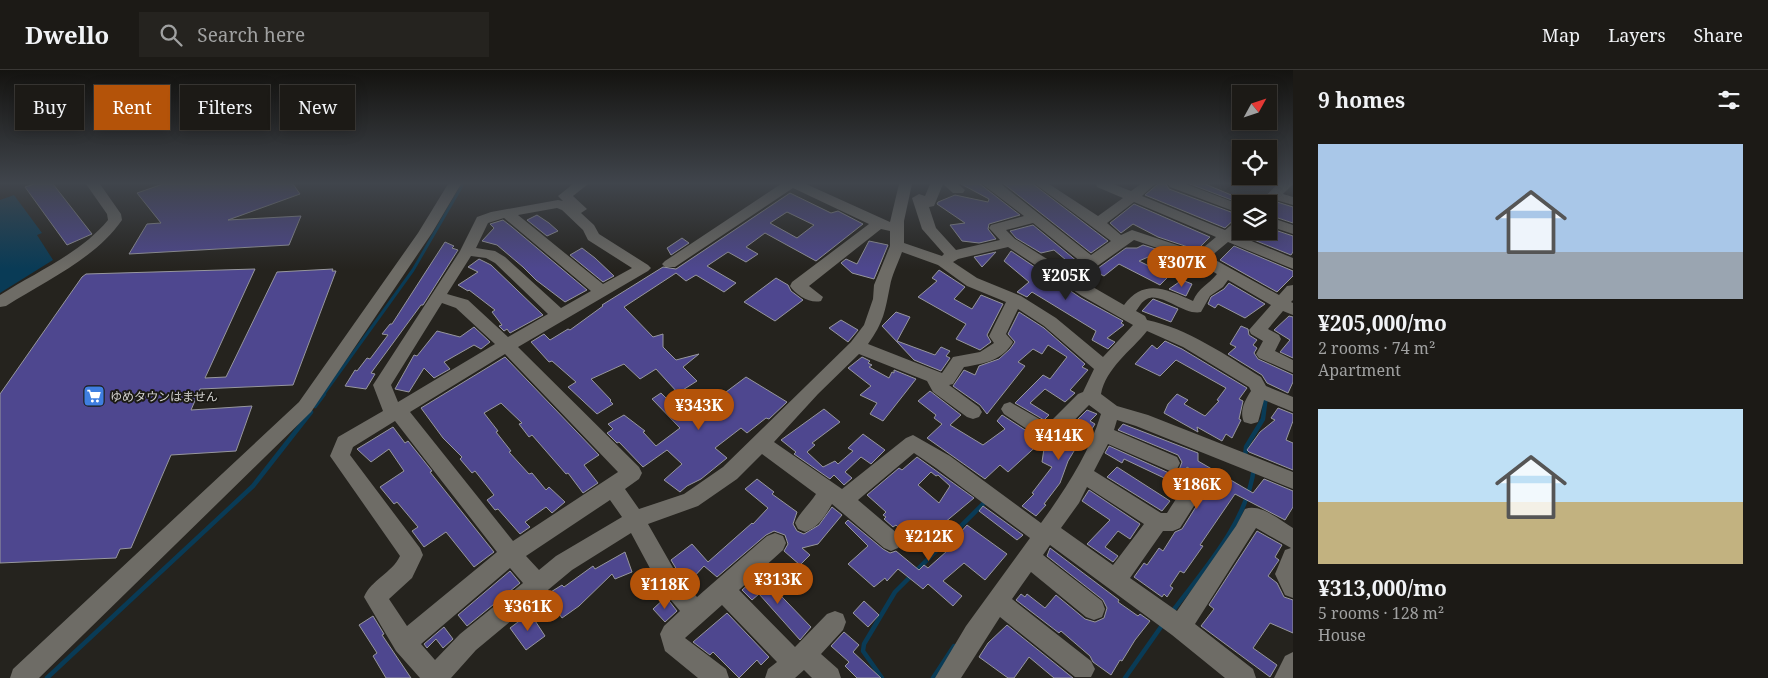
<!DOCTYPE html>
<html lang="en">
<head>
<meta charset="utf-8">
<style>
  body { margin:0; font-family:"Noto Serif","Noto Sans JP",serif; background:#25231f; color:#f1f3f6; height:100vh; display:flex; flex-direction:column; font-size:19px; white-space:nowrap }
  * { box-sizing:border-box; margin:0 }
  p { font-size:16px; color:#a0a1a1 }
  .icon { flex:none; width:28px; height:28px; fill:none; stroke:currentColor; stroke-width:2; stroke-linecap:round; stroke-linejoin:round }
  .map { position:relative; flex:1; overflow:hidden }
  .details { display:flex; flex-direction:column; background:#1c1a16; width:475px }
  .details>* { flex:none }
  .hud { position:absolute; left:15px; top:15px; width:475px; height:45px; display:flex; gap:10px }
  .needle { width:32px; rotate:50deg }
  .buttons { position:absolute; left:1232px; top:15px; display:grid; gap:10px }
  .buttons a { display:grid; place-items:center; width:45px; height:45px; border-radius:0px; background:#1c1a16; box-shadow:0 2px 12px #0003,0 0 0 1px #3a3835; font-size:25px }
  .price { position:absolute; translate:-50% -42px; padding:0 11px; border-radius:18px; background:#b45309; color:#fff; font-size:16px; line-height:32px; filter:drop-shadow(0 1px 2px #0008) }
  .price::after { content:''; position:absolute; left:50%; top:30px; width:15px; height:11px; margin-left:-8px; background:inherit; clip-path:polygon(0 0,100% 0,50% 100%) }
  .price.current { background:#222; color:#fff }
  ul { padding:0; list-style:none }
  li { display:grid; align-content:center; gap:10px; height:265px; padding:0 25px }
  li span { display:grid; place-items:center; height:155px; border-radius:0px; color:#555 }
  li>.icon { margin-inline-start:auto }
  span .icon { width:90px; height:90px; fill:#fffc; stroke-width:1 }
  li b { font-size:21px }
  h2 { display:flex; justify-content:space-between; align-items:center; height:60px; padding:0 25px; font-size:21px }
  .chip { padding:0 18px; border-radius:0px; background:#1c1a16; box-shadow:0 2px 12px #0003,0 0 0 1px #3a3835; font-size:18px; line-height:45px }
  .chip.current { background:#b45309; color:#fff }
  header { display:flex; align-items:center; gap:30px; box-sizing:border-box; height:70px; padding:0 25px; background:#1c1a16; border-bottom:1px solid #3a3835 }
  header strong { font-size:24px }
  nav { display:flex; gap:28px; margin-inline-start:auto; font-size:18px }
  .search { width:350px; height:45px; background:#25231f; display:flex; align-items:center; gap:12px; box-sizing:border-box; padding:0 18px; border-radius:0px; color:#a0a1a1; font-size:19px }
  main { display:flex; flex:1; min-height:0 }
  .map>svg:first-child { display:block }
  .water { fill:#093b56 }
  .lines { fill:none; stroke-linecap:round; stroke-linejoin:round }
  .stream-far1 { stroke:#093b56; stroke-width:3 }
  .stream { stroke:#093b56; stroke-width:4.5 }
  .building { fill:#4e478f; stroke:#97979d; fill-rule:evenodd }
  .minor { fill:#6e6c66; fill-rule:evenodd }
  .labels { text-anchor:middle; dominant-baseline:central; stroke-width:4; stroke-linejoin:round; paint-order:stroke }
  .poi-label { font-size:12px; fill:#d4d3d0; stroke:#1b1a15; text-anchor:start }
</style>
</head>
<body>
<header>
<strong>Dwello</strong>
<div class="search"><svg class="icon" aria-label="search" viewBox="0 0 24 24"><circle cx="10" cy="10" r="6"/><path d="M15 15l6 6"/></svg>Search here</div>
<nav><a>Map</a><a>Layers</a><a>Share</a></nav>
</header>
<main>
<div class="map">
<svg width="1293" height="608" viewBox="0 0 1293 608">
  <rect width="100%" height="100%" fill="#25231e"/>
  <!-- water -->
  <polygon class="water" points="14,125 42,163 37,165 53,190 0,223 0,130"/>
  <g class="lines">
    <!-- stream-far1 -->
    <polyline class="stream-far1" points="323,325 413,200 463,114"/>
    <!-- stream -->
    <g class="stream">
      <polyline points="315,336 324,324"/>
      <polyline points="1245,387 1246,377 1263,349 1266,326"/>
      <path d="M1172 542C1204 499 1247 453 1254 398"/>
      <polyline points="47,608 253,416 311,342"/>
      <polyline points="882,608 863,581 864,574 895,522 986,431"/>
      <polyline points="933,608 954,576"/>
      <polyline points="1125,608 1163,554"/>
    </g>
  </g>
  <!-- building -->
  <g class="building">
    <polygon points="34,114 53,114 92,164 67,175 25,117"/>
    <polygon points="163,114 293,114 300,124 228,150 301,146 289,175 129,184 147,154 161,153 137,123"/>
    <polygon points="961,114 980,114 1020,145 989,154 988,159 996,169 979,173 962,171 950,155 965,153 937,134 938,132 955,125 988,132 989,129"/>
    <polygon points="1004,114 1033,114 1108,171 1091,183"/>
    <polygon points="1158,114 1166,114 1169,119 1239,145 1225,158 1145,125"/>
    <polygon points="1190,114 1205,114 1253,134 1242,134"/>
    <path d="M790 123 831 143 838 141 863 154 816 191 765 163 746 177 758 184 746 192 728 182 707 196 736 213 724 222 696 205 686 211 676 203 624 237 653 267 663 264V277L676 290 699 284 683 297 697 311 678 323 656 299 640 309 624 294 591 309 611 330 610 331 613 334 597 344 568 317 576 312 552 291 549 292 531 272 544 264 550 270 568 259 570 260 603 236 602 235 663 197 676 199ZM787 142 814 155 797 168 770 153Z"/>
    <polygon points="1277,132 1293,137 1293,153 1269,145 1269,141"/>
    <polygon points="1134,134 1210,167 1197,180 1158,167 1133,154 1121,163 1110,153"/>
    <polygon points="537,145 549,153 558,161 547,166 527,150"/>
    <polygon points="503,150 512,157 587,220 565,232 536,210 523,197 497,175 482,171 494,158 490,154"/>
    <polygon points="1033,155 1078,192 1072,195 1054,180 1041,183 1016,168 1010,161"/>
    <polygon points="1269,158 1293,166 1293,182 1291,185 1244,166 1249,161 1269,161"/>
    <polygon points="682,168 689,173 671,185 667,178"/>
    <polygon points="869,171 888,175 874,209 852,203 841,193 846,189 857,194"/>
    <polygon points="445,172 454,176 452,178 458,180 423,235 421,235 371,303 375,304 366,319 345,316 355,300 357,301 367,288 370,289 388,265 382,264 390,254 392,254"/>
    <polygon points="1143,175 1162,181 1139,191 1169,206 1160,215 1119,194 1104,206 1094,201 1126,178 1137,178"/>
    <polygon points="1234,176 1293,201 1293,206 1277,222 1220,190"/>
    <polygon points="582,178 595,188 614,206 603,212 570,185"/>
    <polygon points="1011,181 1081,228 1123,251 1121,253 1124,255 1107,268 1115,272 1108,279 1092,270 1096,261 1032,222 1027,227 1017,222 1029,212 1004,191"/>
    <polygon points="996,182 982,197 974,187"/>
    <polygon points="479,189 491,195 543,245 510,263 507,259 504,261 499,256 502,255 492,242 495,240 469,220 468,221 458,215 478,202 468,197"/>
    <polygon points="255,199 205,308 226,307 277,202 333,199 332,201 336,201 293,315 200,319 191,340 252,336 236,381 171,385 131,478 120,479 116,488 0,493 0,324 82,207 86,204"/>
    <polygon points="939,200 965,217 954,229 972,239 981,225 1003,234 987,265 991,272 980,280 956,269 966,254 918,227 937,211 932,208"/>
    <polygon points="776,208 788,215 791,221 803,230 775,251 744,232"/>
    <polygon points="1182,210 1192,214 1186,226 1169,219"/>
    <polygon points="1229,213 1265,234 1245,248 1218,234 1215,238 1208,234 1211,227 1224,219"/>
    <polygon points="1153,229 1178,239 1171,252 1142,241"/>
    <polygon points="896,242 910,247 897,271 935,285 941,277 950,281 946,286 950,288 941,301 914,290 882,256"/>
    <polygon points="1019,242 1044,258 1085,294 1082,297 1088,300 1070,320 1075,323 1065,332 1045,319 1030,333 1049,345 1044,350 1015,333 1043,305 1050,309 1067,287 1048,275 1042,284 1033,279 1018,292 1025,296 987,344 980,335 953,316 964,300 975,305 979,296 999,289 1010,279 1015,272 1008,264"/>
    <polygon points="1289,246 1293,247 1293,288 1280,282 1290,270 1274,260"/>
    <polygon points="841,250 858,260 848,272 829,258"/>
    <polygon points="1241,256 1248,259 1249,265 1257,270 1253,275 1257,278 1254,283 1258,289 1293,305 1293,312 1288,323 1267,313 1262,305 1228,284 1236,277 1230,274"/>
    <polygon points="474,257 490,272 481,279 474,275 444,292 450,299 434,308 424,298 409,322 395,319 414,285 417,286 437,261 460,267"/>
    <polygon points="1165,271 1182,279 1247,318 1239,329 1243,331 1239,349 1241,350 1232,368 1226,364 1222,371 1197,357 1198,362 1164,343 1168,334 1177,324 1188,330 1184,334 1205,346 1219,331 1217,330 1226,318 1176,290 1160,306 1135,294 1152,275 1157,279"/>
    <polygon points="505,287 599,385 584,395 598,413 583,423 568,403 566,404 532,365 529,367 519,354 522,353 501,333 484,343 498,361 496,362 511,381 509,382 529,404 532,403 546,420 549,417 565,432 552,443 546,437 525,452 530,457 520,464 498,439 495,440 487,430 494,425 475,401 472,403 460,389 462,387 443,368 421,338"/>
    <polygon points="862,287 870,291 868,293 872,295 869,297 889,308 892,302 894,303 894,300 916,309 883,351 870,344 877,333 860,325 871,316 848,298"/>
    <polygon points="746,307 787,332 769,349 766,348 747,363 741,358 715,378 727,388 701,409 687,416 680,422 664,410 682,394 667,380 643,397 619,372 617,373 607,363 613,359 608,354 624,345 645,361 643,362 656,376 680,358 652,329 661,323 685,347 691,343 699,350 720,335 714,331"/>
    <polygon points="930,321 961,345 950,355 983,375 1005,359 997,351 1002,345 1042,371 1008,402 1000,395 985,409 927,368 942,354 934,348 936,345 918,331"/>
    <polygon points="1278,338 1293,344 1293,351 1286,370 1293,373 1293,400 1249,382 1247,380 1260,362 1275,350 1271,348"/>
    <polygon points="824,339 840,352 812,373 815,375 807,382 823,397 835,391 838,394 853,381 848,378 863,364 885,380 871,394 861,387 845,402 852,408 844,415 834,405 830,409 794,384 796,382 781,370"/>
    <polygon points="1087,340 1097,344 1090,351 1095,354 1083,373 1074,381 1068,391 1060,413 1044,434 1046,435 1036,446 1022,436 1034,424 1032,423 1052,397 1042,392 1045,372 1050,374 1057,370"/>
    <polygon points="1123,354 1198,383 1198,391 1253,423 1264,409 1293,421 1293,437 1285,450 1235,424 1200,475 1203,476 1184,503 1180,501 1170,516 1173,518 1167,527 1164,524 1162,527 1134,507 1144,493 1147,495 1159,478 1163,481 1175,462 1182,459 1204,424 1199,421 1208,410 1187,397 1179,415 1124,389 1122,393 1105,383 1109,376 1169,403 1179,400 1182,392 1178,385 1118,360"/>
    <polygon points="393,357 405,373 408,371 432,401 430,402 494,482 474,497 446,462 424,477 412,461 418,457 397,432 394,434 380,417 404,401 389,379 371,392 357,379"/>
    <path d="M917 387 974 428 938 458 932 453 916 467 901 455 898 457 896 455 893 457 884 449 886 447 883 445 886 442 867 425 899 398 902 400ZM931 402 936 406 938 405 950 416 939 433 918 415Z"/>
    <polygon points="1117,397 1170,431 1162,441 1107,407"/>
    <polygon points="757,409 774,422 772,424 797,442 793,454 797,461 804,464 819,455 832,437 842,445 818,474 802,478 810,485 800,495 784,481 788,474 785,465 774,461 766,465 717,507 704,496 691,510 679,498 677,500 671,490 692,474 708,492 752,453 753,454 768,438 745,419"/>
    <polygon points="1089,420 1140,454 1130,469 1118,461 1105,477 1118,486 1113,492 1087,474 1110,450 1082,431"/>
    <polygon points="983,436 1023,465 1022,466 1017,470 979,441"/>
    <polygon points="848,450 883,479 890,483 896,481 919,500 924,495 928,498 947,481 945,480 967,455 1007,484 985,510 964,493 943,511 962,526 953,536 928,514 923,519 898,499 887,511 885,508 874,517 848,494 868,476 845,453"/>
    <polygon points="1257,461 1282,475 1275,487 1279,490 1268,506 1277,513 1284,527 1293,530 1293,563 1270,553 1253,578 1277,595 1270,607 1201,556 1214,539 1209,535"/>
    <polygon points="1050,478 1119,530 1118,532 1138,546 1140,544 1150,551 1135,570 1122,591 1120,590 1111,605 1093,592 1090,586 1061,561 1059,563 1016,530 1021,524 1025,527 1027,524 1045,538 1056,525 1085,549 1095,552 1104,548 1107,538 1103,530 1047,486"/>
    <polygon points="625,482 632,502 615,509 612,504 579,536 562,548 546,525 562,515 564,517 593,496 595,499"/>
    <polygon points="510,501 520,513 467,556 458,545"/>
    <polygon points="760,504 811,557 800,570 759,524 752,530 742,520"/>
    <polygon points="666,527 677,541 665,552 653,539"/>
    <polygon points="864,531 879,545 868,557 853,543"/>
    <polygon points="530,543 545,566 526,580 510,558"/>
    <polygon points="727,543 769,587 761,595 757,590 739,608 713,582 710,585 693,572"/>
    <polygon points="373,546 384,564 382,565 411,608 386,608 373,586 377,583 359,555"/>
    <polygon points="1007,555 1073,608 1054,608 1029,587 1014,608 1008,608 979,587 988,573"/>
    <polygon points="444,557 453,569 443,578 436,569 427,578 424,574"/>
    <polygon points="844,562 859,575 853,582 881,608 857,608 845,596 849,592 831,576"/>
  </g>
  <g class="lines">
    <!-- minor -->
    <g class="minor">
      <path d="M86 114H100L121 144 122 150C95 189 45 211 6 236L0 237V225C36 202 81 183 108 150L107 144Z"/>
      <polygon points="448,114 461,114 432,163 311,342 39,608 10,608 13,599 299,332 418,163"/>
      <path d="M573 114H588L573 126 587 139 581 143 594 155 599 164 648 195 651 198 648 201 518 277 639 397 642 403 639 409 625 419 639 439 684 424 723 397 851 272 864 255 873 229 874 215 890 176V161L881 159 809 216 823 227 821 231C810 234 796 225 790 216L792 212 869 154 793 118 675 197H665L662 194 665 191 781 114H806L890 152 899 114H912L904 151V173L942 186 944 184 922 159 912 128 919 124 925 126 930 114H958L965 120 963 123H953L943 114 934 136 929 137 936 158 956 180 1000 170 989 158 991 155 1024 146 982 114H1001L1091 185 1111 171 1035 114H1049L1098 146 1123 128 1097 117 1096 114H1113L1131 121 1141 114H1155L1142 126 1225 160 1236 151 1241 150V161L1237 165 1293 188V199L1228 172 1210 187 1279 225 1287 216 1293 215V230L1291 232 1293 233V245L1283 241 1268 259 1279 265 1281 269 1275 281 1293 290V303L1259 288 1256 284 1263 271 1251 264 1249 260 1271 235 1228 210 1223 217 1210 226 1201 242C1185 246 1160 221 1147 229 1142 231 1139 237 1136 241L1145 246 1147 250C1187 258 1227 286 1261 307L1266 316 1293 327V342L1264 330 1258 352 1251 354 1244 352C1239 341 1245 330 1251 321L1249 317 1183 277 1147 261C1131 281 1106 298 1101 324L1117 336 1148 345 1293 402V419L1136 356 1117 350 1114 360 1177 387 1180 393 1177 399 1170 401 1108 374 1094 401 1161 443H1167C1175 431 1181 416 1196 422L1199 428 1180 458 1173 461H1163L1130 508 1177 541 1236 456 1245 439C1260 433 1280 450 1293 458V528L1285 525 1275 504 1285 480 1291 478 1256 458 1195 554 1253 599 1256 608H1225L1172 565 1050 475 1043 485 1102 531 1105 539 1102 547 1094 550 1086 547 1031 502 1012 529 1091 591 1095 599 1091 607H1075L1000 547 961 608H935L966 556 1030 468 936 398 914 383 858 430 898 464 902 471 898 478 891 481 884 478 832 434C825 446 819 457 805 462L798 459 795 453C799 443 810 434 816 424L762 384 737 409 698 436 648 454 676 503 697 527 767 466 775 463 783 466 786 473 783 480 739 520 795 577 827 544 835 541 843 544 846 552 843 560 821 584 838 599 841 608H812L804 600 795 608H765L768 599 777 592 722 535 685 568 726 599 729 608H698L665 581 660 564 664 556 680 541 660 517 631 463 572 500 476 580 451 608H420L396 581 364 527C371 510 392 503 400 486L330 386 338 367 383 341 373 315 460 181 477 147 491 142 558 130 563 131 558 126ZM1134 132 1216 167 1198 182 1132 160 1121 165 1107 153ZM557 138 562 140 583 160 588 170 632 198 603 214 518 145ZM504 148 591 221 561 238 505 187 495 181 476 178 488 153ZM1033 153 1081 192 1068 202 1015 169 1006 160ZM1134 170 1195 191 1217 204C1208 215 1199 217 1193 231 1166 219 1144 208 1124 235L1079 209ZM1008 177 1082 226 1133 255 1103 287 1056 248 1021 226 977 208 953 192 958 189ZM902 182 938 195 967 216 1006 232 989 266 994 273 980 282 953 287 942 303 868 274C884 252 885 241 890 216 892 205 898 193 902 182ZM471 186 486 188 495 193 548 244 508 267 468 230 447 224ZM442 233 456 238 495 274 398 332 391 315ZM1018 239 1044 256 1094 299 1083 322 1078 324 1048 354 1010 332 1004 334 1001 339 1004 344 1042 369 1049 372 1056 369 1089 335 1101 344C1089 383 1066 419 1041 453L950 386 913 365 906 368 842 419 774 372 818 324 859 284 927 311 933 322 967 347 973 349 979 347 982 342 979 337 949 315 953 314 964 297C984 294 1003 290 1013 272L1006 264ZM505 284 618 402 513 471 410 342ZM395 351 497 482 407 556 389 529 412 508 423 485 420 478 350 385 353 377ZM1087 417 1144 454 1113 495 1061 458 1079 433ZM610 430 622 447 556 486 539 500 526 486ZM510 498 523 513 460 564 435 590 421 574Z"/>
      <polygon points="1168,114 1186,114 1241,135 1241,144 1170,117"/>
      <polygon points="1278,114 1293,114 1283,124 1293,127 1293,135 1276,130 1269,137 1269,134 1257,134"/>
      <polygon points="1269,147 1293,155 1293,164 1269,156"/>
      <polygon points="1293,582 1293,608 1274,608 1285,586"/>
    </g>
  </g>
  <!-- sky -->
  <linearGradient id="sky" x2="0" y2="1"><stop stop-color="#141310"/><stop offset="0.57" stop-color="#40454c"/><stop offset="1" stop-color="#40454c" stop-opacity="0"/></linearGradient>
  <rect width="1293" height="199" fill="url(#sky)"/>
  <!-- icons -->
  <defs>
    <g id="supermarket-square" transform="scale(1.125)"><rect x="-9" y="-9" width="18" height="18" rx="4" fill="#3f7fe0" stroke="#1b1a15"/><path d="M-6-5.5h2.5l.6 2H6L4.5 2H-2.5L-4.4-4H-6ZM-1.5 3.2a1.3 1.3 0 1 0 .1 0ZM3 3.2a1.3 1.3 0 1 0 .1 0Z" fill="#fff"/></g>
  </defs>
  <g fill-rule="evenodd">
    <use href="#supermarket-square" x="94" y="326"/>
  </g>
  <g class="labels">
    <!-- poi labels -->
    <g class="poi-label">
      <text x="110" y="326">ゆめタウンはません</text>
    </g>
  </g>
</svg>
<div class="buttons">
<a><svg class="needle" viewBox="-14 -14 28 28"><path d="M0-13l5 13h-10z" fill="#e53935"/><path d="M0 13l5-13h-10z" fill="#a0a1a1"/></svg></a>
<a><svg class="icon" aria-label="locate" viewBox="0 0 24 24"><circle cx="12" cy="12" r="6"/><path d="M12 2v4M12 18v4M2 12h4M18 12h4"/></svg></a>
<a><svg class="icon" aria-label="layers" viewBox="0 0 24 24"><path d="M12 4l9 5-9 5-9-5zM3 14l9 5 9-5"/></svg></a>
</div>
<b class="price" style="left:1182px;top:218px">¥307K</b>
<b class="price current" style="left:1066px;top:231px">¥205K</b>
<b class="price" style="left:699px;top:361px">¥343K</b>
<b class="price" style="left:1059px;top:391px">¥414K</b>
<b class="price" style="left:1197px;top:440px">¥186K</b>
<b class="price" style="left:929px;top:492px">¥212K</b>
<b class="price" style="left:778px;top:535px">¥313K</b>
<b class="price" style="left:665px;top:540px">¥118K</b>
<b class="price" style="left:528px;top:562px">¥361K</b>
<div class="hud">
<a class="chip">Buy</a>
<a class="chip current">Rent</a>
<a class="chip">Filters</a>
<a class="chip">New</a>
</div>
</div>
<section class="details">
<h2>9 homes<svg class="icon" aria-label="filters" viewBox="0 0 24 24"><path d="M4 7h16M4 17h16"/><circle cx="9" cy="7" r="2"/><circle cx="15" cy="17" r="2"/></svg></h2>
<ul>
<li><span style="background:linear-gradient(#a9c7e8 70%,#9aa5b1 0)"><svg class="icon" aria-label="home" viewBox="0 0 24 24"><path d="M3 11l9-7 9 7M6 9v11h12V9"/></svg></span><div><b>¥205,000/mo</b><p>2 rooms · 74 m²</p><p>Apartment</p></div></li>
<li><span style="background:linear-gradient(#bfe0f5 60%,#c2b280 0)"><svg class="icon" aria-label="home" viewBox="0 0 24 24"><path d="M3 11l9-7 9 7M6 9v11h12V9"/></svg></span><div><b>¥313,000/mo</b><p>5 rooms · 128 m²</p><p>House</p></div></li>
</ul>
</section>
</main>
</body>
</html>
